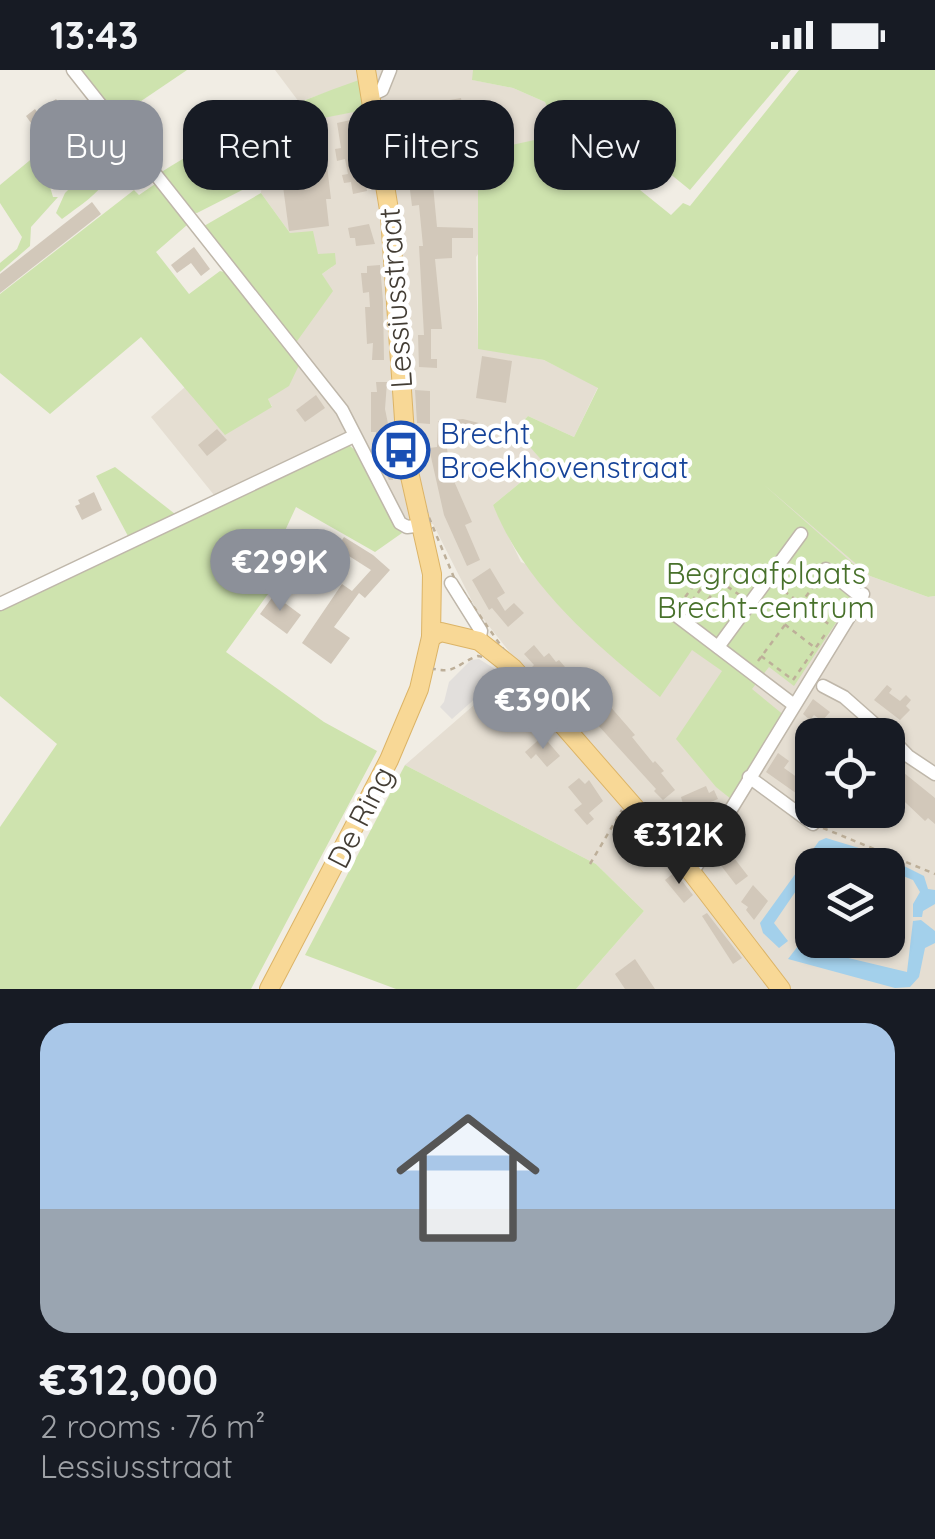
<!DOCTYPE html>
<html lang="en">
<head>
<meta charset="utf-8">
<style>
  body { margin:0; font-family:Quicksand,sans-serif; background:#20242c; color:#f1f3f6; height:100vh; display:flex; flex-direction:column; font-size:38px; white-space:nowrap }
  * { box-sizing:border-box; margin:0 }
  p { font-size:32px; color:#9ea1a6 }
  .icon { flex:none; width:55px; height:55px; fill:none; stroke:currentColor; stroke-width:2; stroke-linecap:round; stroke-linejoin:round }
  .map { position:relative; height:919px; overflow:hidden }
  .panel { display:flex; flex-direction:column; background:#171b24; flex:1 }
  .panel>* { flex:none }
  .guide { position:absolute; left:30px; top:30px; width:875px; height:90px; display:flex; gap:20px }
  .controls { position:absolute; left:795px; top:648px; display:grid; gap:20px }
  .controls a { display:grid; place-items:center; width:110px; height:110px; border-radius:20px; background:#171b24; box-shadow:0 2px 8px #0004; font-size:50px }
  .price { position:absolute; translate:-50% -85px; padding:0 22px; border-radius:35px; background:#8c9099; color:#fff; font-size:32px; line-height:65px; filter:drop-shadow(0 2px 5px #0008) }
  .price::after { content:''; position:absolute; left:50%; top:60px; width:30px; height:22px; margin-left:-15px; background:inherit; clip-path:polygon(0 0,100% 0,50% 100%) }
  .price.on { background:#222; color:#fff }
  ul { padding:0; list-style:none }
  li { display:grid; align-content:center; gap:20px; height:530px; padding:0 40px }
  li+li { border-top:2px solid #363941 }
  li span { display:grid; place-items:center; height:310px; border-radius:30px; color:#555 }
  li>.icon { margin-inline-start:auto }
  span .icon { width:180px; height:180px; fill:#fffc; stroke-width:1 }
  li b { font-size:42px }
  .tag { padding:0 35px; border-radius:30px; background:#171b24; box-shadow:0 2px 8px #0004; font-size:35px; line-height:90px }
  .tag.on { background:#8c9099; color:#fff }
  .status { display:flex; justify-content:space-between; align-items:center; height:70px; padding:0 50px; background:#171b24; direction:ltr }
  .status svg { height:28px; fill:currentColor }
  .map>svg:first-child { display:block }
  .residential { fill:#e5ded2; fill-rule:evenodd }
  .green { fill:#cee3ae }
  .parking { fill:#e2dfdc }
  .water { fill:#a3d0eb }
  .building { fill:#d2c8ba }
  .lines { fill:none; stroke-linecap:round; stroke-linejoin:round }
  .minor-casing { stroke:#bfb7aa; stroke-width:15 }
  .major-casing { stroke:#dcb467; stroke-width:20 }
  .path { stroke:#bdaf99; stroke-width:2.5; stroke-dasharray:5 5; stroke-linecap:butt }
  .minor { stroke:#fff; stroke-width:12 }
  .major { stroke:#f8d896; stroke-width:18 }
  .labels { text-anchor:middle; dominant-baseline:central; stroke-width:9; stroke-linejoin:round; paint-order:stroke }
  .street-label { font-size:30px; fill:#433d34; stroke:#fff }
  .transit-label { font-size:30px; fill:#164399; stroke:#fff; text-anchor:start }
  .park-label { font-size:30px; fill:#48712b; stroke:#fff }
</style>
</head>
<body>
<div class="status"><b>13:43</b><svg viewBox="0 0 49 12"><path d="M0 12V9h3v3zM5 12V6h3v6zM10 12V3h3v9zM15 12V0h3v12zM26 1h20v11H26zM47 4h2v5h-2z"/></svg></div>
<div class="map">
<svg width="935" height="919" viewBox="0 0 935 919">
  <rect width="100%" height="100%" fill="#f1ede4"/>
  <!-- residential -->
  <path class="residential" d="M275 0H473V10L513 18 545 32 558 66 476 187 478 278 544 290 598 317 574 367 528 346 516 360 544 393 493 435 521 492 649 547 754 406 870 506 928 527 935 526V919H576L644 841 596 794 405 695 520 595 477 541 433 454 402 463 346 362 214 425 151 347 185 317 225 364 272 336 268 330 288 279 332 221 322 204 332 197 290 163 261 123 262 110 304 104 298 52 363 40 359 11 299 32ZM812 665H888V740H812ZM812 795H888V870H812Z"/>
  <!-- green -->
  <g class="green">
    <polygon points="81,0 187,0 119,46"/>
    <path d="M473 0H791L690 120 637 77 619 103 671 145 683 133 690 136 799 0H935V526L928 527 870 506 763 414 867 506 794 616 769 597 752 619 785 646 731 729 716 717 676 669 722 601 692 580 660 627C593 572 527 518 493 435L544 393 515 360 528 346 574 367 598 318 544 290 478 279V82L558 65 545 32 513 18 472 10Z"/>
    <path d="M359 10 364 40 298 53 304 104 262 110 197 143 190 142 160 103C221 64 290 34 359 10Z"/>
    <polygon points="52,72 56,81 46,103 53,127 58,127 31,157 30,176 0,202 0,193 17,179 22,167 0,133 0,115"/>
    <path d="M104 104 109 106C99 124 79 136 62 149L56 143 65 123 79 109 93 118 98 106Z"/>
    <polygon points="155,114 187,155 156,182 189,224 220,201 224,202 300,293 289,316 268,329 272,337 225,365 141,267 50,344 0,303 0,224 134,120 139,125"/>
    <polygon points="261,123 290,163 313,161 318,184 335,183 336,194 322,204 333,221 295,274 204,156"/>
    <polygon points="341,376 350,376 356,381 402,463 375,482 296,437 259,517 268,524 226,582 324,652 377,681 251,919 0,919 0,757 57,674 0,626 0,538"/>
    <polygon points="115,397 175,444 128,466 96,406"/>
    <polygon points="405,695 596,794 644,841 576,919 396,919 305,885"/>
  </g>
  <!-- parking -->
  <polygon class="parking" points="479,589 503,604 452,649 440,637 444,632 449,612 471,590"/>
  <!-- water -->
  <g class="water">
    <polygon points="826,768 882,785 924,806 928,819 935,820 935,834 923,841 922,847 913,847 913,834 920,822 913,810 888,800 888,795 874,795 824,780 774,853 788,871 779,878 763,863 760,853 819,771"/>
    <polygon points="921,850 935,861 935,873 925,878 919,907 910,917 895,918 788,889 798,876 907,902 913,851"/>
  </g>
  <!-- building -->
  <g class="building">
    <polygon points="461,28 464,49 456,50 462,83 407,92 398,39"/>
    <polygon points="56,29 72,50 60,60 52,49 36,60 26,46 35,39 38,43"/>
    <polygon points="355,49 367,121 353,124 351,112 344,113 342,105 348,104 345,89 337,91 335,79 341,78 337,53"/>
    <polygon points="79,74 93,92 77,105 63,87"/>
    <polygon points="327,96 331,129 326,129 329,156 289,161 282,109 309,106 308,99"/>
    <polygon points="432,105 437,157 473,158 473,168 452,168 452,188 435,189 442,259 431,259 431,289 437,289 437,298 419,297 418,265 424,265 419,176 423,176 419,135 412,136 410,120 411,107"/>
    <polygon points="92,132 101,144 0,223 0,204"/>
    <polygon points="369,154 375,174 356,176 355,168 350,168 348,158"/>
    <polygon points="194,177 210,199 201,206 191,193 177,203 171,195"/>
    <polygon points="380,195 383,231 384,290 372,290 373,273 367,274 365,237 370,237 369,222 363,223 361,203 367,203 367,196"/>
    <polygon points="482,286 512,291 506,333 476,328"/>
    <polygon points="376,312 387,312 385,339 393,378 393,410 389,410 376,384 376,362 371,362 371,322 377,322"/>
    <polygon points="415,320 430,321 430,354 417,353"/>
    <polygon points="316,325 325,338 305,352 296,340"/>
    <polygon points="463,349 483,354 483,370 446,370 450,402 472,452 465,455 480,490 467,496 444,445 429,378 437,377 438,351"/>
    <polygon points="217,359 227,370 207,386 198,375"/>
    <polygon points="94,422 102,440 82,450 75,436 80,434 78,430"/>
    <polygon points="344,467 373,485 390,500 365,528 359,523 334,557 350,568 331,594 302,573 342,514 352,521 371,500 349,486 339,510 316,500 330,469 340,473"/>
    <polygon points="490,498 505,523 497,528 505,541 514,533 524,543 508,557 492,538 489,540 472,510"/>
    <polygon points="274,525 301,545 287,564 260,544"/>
    <polygon points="534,575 544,587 549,583 556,592 559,590 565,597 560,602 577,621 588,611 635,665 632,667 653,693 655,691 664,701 661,703 675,720 663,730 654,721 656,719 567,621 562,626 540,601 537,604 531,598 534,595 524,584"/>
    <polygon points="887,615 892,619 889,623 900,631 906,625 911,630 906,636 910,640 900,650 874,630"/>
    <polygon points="501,618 517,638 502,650 493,639 490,642 482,634"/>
    <polygon points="813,629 830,642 822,651 814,645 810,650 803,644"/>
    <polygon points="543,666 560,686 547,697 536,684 531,689 525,682"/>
    <polygon points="778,683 789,691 784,698 812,718 810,733 766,702"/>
    <polygon points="888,690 935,728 935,754 928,748 925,751 888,716"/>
    <polygon points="579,708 585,714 589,710 603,731 589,743 594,749 587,755 574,740 582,734 568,717"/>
    <polygon points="706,716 709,723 714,720 718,729 706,734 711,752 707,753 708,757 691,762 681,727"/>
    <polygon points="626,746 668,795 644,794 616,763"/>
    <polygon points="731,784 748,806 736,815 719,793"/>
    <polygon points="675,802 693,825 684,833 665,810"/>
    <polygon points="753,815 768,831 754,850 746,840 748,837 741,832"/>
    <polygon points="707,843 742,888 733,894 702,846"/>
    <polygon points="635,889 655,919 625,919 615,904"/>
  </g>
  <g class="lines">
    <!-- minor casing -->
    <g class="minor-casing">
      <g id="minor">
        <polyline points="73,0 342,340 400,453 407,457 423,455"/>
        <polyline points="371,25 382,20 390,0"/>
        <polyline points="826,499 861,527"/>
        <polyline points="451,513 481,561 479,571"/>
        <polyline points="0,534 354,366"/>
        <polyline points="673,543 794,635"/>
        <polyline points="718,577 801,464"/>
        <polyline points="823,616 844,627 887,665"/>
        <polyline points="888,665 908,686 935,704"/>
        <polyline points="749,707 813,754"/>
        <polyline points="692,803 863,524"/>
      </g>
    </g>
    <!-- major casing -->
    <g class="major-casing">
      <g id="major">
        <polyline points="431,567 441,562 479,571 513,598 692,803 781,919"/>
        <polyline points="269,919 389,690 419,619 431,567 432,504 407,393 390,146 366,0"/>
      </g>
    </g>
    <!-- path -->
    <g class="path">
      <path d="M413 423 423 433 455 510 506 583V592L478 586C455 594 456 605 430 598L432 589 420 585C423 562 429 538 427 515 425 484 405 451 413 423Z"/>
      <polyline points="776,515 830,555"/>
      <polyline points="679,535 705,501 741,526"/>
      <polyline points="761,536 814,577"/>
      <polyline points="686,539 711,505"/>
      <polyline points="696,546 721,512"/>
      <polyline points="803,551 821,528 840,542"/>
      <polyline points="761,586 793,610 826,563"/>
      <polyline points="758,591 819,509"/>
      <polyline points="823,758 935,804"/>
      <polyline points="590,794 622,740"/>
    </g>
    <!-- minor -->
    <use href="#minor" class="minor"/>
    <!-- major -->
    <use href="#major" class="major"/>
  </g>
  <!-- icons -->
  <defs>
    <g id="bus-ring" transform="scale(2.875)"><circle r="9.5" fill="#fff" stroke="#1a4fb4" stroke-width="1.5"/><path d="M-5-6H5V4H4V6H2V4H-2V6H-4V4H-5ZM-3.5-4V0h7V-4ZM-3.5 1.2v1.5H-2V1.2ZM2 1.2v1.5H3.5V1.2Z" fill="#1a4fb4"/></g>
  </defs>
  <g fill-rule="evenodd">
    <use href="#bus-ring" x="401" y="380"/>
  </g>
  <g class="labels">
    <!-- street labels -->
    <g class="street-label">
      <text transform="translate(395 228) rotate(-94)">Lessiusstraat</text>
      <text transform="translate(360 747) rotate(-63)">De Ring</text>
    </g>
    <!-- transit labels -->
    <g class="transit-label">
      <text x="440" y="363">Brecht<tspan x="440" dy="34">Broekhovenstraat</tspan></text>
    </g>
    <!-- park labels -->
    <g class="park-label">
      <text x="766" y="503">Begraafplaats<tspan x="766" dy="34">Brecht-centrum</tspan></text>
    </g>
  </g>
</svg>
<div class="controls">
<a><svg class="icon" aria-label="locate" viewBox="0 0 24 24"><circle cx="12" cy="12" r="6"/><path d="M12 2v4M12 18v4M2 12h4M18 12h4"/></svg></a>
<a><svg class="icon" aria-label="layers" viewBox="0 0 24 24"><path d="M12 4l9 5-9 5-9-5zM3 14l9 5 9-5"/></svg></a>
</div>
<b class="price" style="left:280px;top:544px">€299K</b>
<b class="price" style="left:543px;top:682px">€390K</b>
<b class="price on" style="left:679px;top:817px">€312K</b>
<div class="guide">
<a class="tag on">Buy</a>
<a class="tag">Rent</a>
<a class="tag">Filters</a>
<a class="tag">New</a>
</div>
</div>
<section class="panel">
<ul>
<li><span style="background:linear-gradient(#a9c7e8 60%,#9aa5b1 0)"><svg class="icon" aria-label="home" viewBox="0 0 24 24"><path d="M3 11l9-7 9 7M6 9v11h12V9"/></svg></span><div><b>€312,000</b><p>2 rooms · 76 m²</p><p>Lessiusstraat</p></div></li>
</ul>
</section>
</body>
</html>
